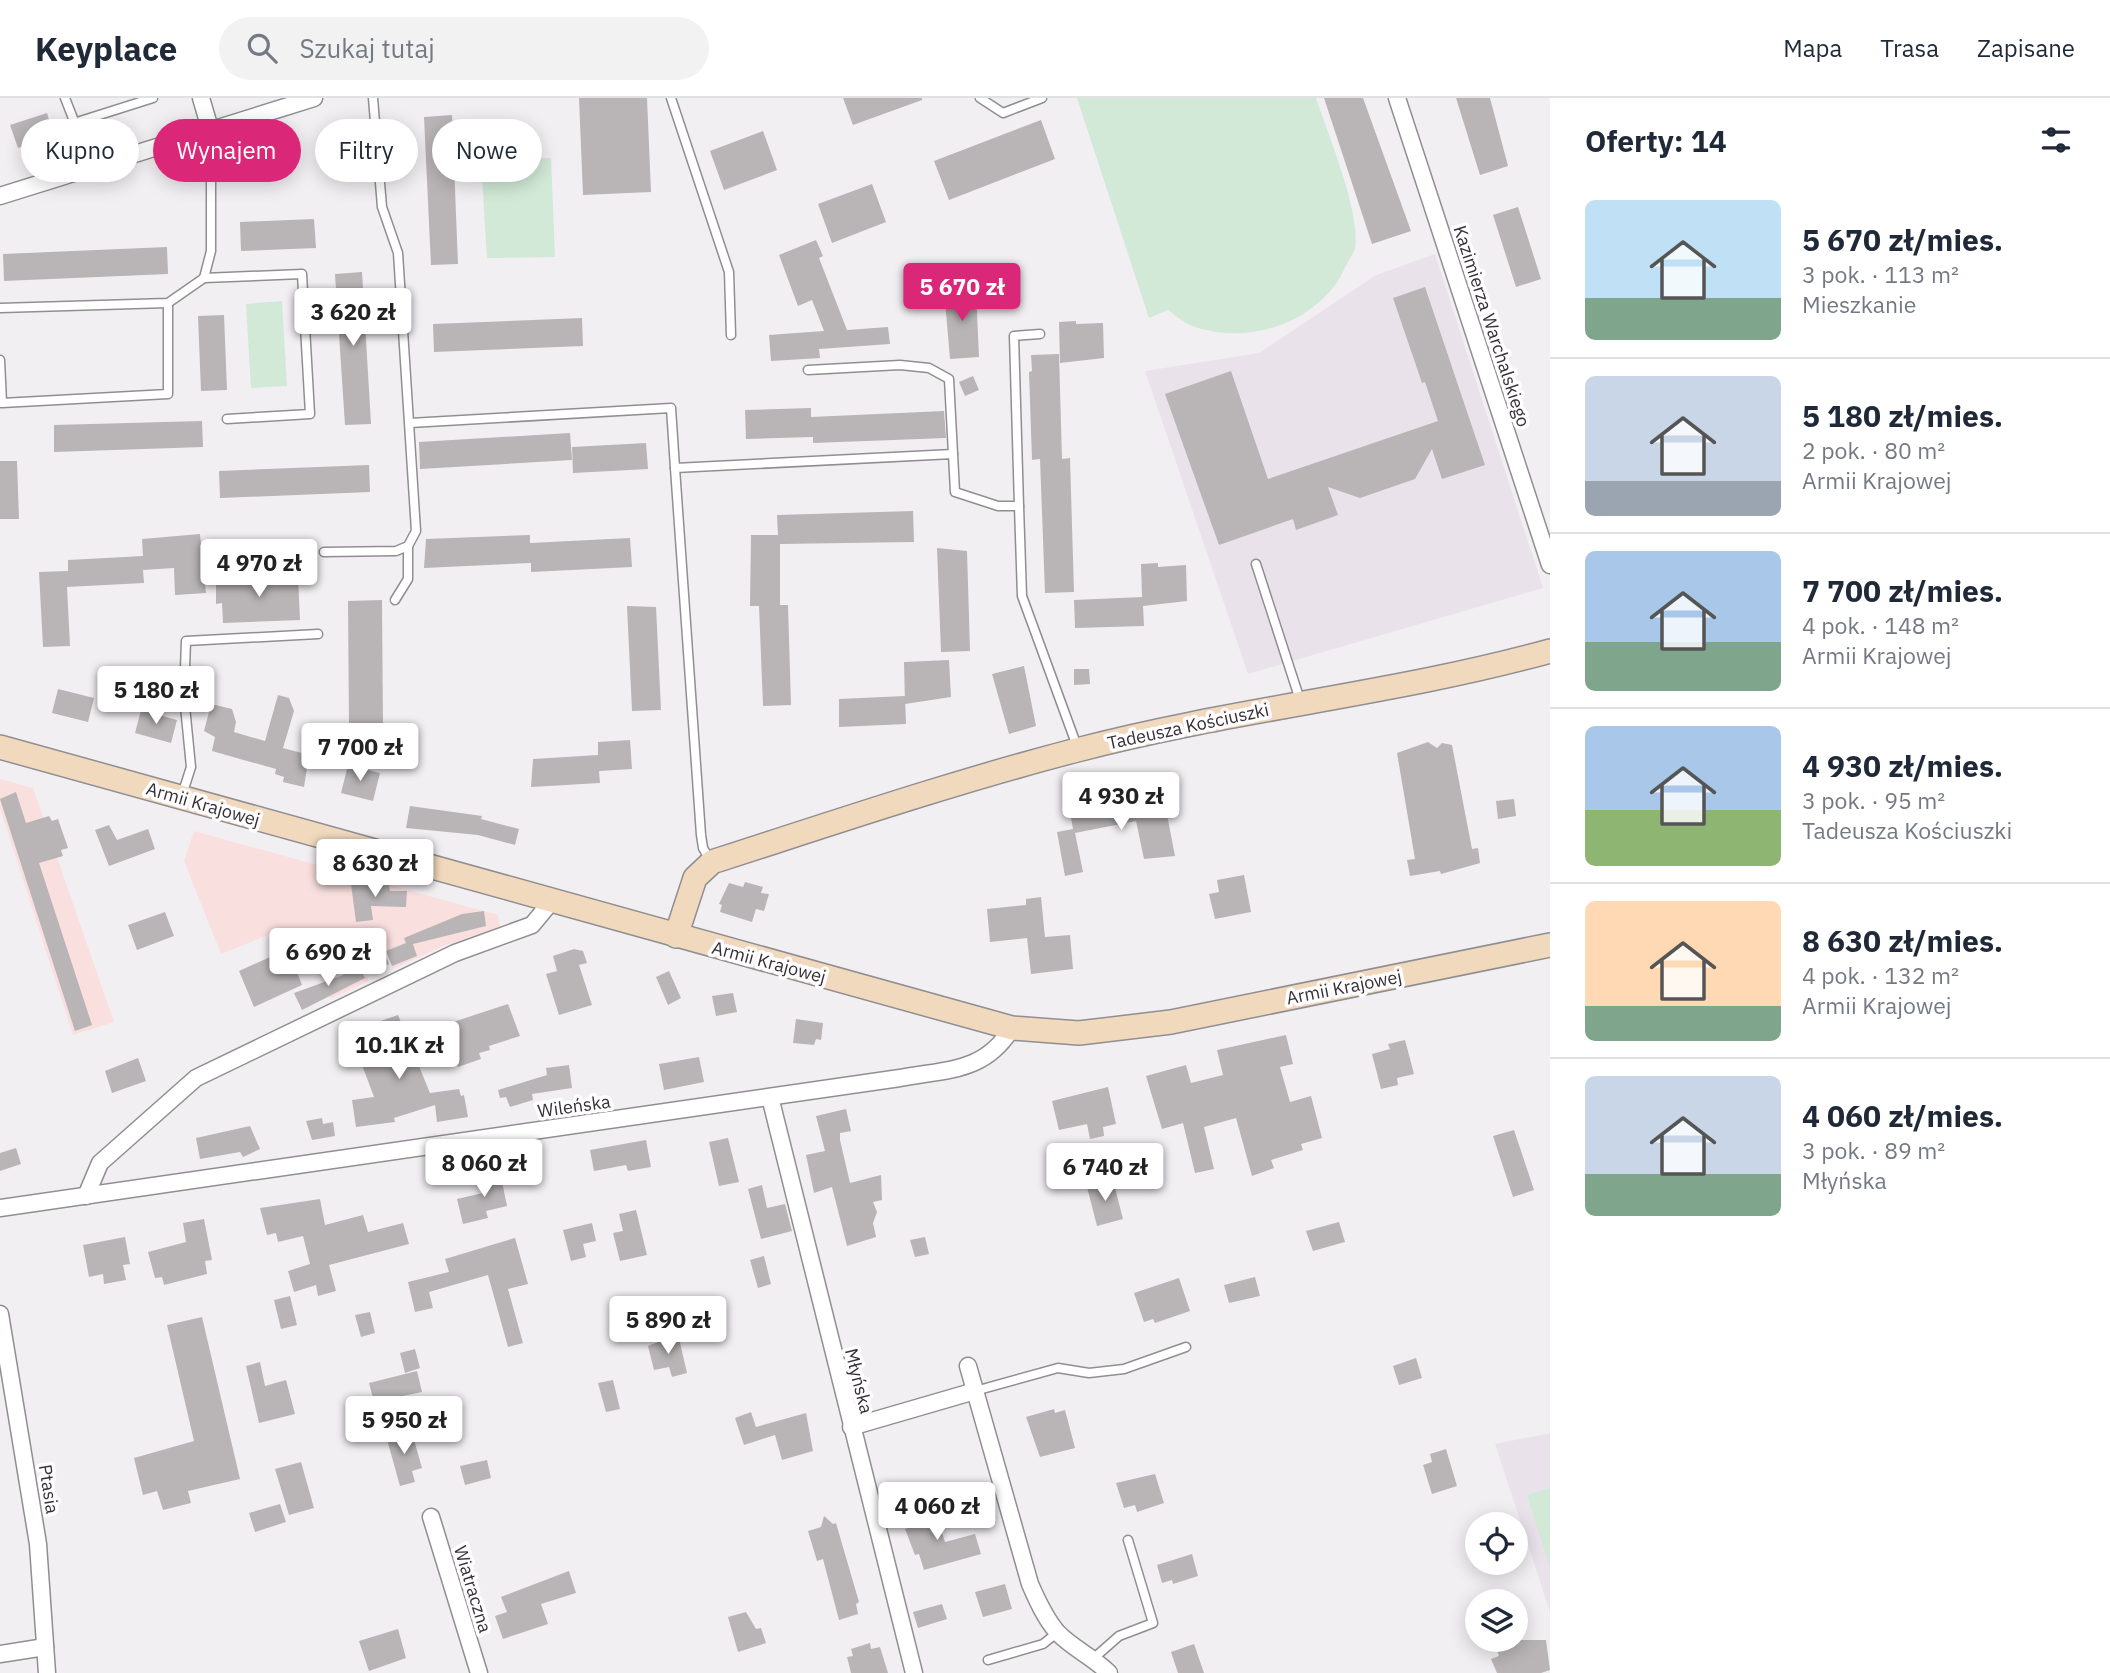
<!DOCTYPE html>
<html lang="pl">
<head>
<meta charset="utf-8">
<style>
  body { margin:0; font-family:"IBM Plex Sans",sans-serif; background:#f2f2f3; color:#1f2937; height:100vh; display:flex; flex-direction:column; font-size:26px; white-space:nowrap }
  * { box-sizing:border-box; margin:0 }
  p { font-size:23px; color:#747a83 }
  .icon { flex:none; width:38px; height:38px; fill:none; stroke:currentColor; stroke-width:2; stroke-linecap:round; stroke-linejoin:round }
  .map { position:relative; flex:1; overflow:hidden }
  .details { display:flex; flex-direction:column; background:#fff; width:560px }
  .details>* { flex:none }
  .guide { position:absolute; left:21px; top:21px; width:665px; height:63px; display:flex; gap:14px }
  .controls { position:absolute; left:1465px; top:1414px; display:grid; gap:14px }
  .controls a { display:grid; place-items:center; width:63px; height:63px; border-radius:50%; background:#fff; box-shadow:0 4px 18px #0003; font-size:35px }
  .price { position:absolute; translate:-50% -60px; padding:0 16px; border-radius:7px; background:#fff; color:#222; font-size:23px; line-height:46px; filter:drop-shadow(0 2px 4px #0008) }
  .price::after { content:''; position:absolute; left:50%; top:42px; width:21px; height:16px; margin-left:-10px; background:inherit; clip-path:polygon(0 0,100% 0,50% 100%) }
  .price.current { background:#db2777; color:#fff }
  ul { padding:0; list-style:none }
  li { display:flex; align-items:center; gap:21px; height:175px; padding:0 35px }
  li+li { border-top:2px solid #e0e1e3 }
  li span { display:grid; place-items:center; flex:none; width:196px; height:140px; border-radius:10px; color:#555 }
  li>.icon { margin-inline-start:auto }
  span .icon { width:84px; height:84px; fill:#fffc; stroke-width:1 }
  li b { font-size:30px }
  h2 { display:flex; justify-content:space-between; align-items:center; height:84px; padding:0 35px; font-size:30px }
  .chip { padding:0 24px; border-radius:32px; background:#fff; box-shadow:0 4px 18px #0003; font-size:24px; line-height:63px }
  .chip.current { background:#db2777; color:#fff }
  header { display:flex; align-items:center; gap:42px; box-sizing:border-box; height:98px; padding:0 35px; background:#fff; border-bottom:2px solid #e0e1e3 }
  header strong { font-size:33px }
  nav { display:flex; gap:38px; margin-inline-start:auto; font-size:24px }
  .search { width:490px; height:63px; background:#f2f2f3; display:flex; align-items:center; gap:18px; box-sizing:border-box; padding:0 24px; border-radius:38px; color:#747a83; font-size:26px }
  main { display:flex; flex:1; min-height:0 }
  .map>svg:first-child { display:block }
  .industrial { fill:#fadfdf }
  .built { fill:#eae2eb }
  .green { fill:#d1e9d6 }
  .building { fill:#b9b4b6 }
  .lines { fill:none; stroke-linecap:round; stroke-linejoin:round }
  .lane-casing { stroke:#918e91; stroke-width:11 }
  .street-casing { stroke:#918e91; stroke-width:19 }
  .secondary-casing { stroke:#918e91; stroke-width:26 }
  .lane { stroke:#fff; stroke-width:8 }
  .street { stroke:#fff; stroke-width:16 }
  .secondary { stroke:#f0d9bd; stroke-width:23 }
  .labels { text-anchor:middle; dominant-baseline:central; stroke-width:7; stroke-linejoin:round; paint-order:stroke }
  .street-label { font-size:18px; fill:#333233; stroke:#fffdff }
</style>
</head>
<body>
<header>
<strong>Keyplace</strong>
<div class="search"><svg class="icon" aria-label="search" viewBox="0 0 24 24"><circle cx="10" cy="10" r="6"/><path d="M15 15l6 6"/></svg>Szukaj tutaj</div>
<nav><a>Mapa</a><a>Trasa</a><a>Zapisane</a></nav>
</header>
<main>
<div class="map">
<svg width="1550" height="1575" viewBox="0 0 1550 1575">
  <rect width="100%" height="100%" fill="#f2eff3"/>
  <!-- industrial -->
  <g class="industrial">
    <polygon points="0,681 33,690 114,924 73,937 0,710"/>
    <polygon points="194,733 498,817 500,829 443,848 393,871 376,829 349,840 369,883 330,901 306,843 271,836 221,856 184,763"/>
  </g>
  <!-- built -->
  <g class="built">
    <polygon points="1435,156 1543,490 1248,576 1145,273 1259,255 1376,177"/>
    <polygon points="1550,1335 1550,1514 1495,1346"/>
  </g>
  <!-- green -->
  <g class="green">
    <path d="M1077 0H1316C1328 36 1361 115 1355 150 1353 157 1346 166 1343 174 1316 226 1245 249 1190 227 1183 224 1175 217 1168 212L1149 220Z"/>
    <polygon points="551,60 555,159 487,160 481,63"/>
    <polygon points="282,203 287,288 251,290 246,206"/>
    <polygon points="1550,1390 1550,1470 1527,1397"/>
  </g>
  <!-- building -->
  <g class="building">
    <polygon points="579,0 647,0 651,94 583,97"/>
    <polygon points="843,0 922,0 922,2 853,27"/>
    <polygon points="1324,0 1363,0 1411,133 1372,146"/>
    <polygon points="1456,0 1490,0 1508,68 1480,77"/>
    <polygon points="47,15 54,38 18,50 10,27"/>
    <polygon points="452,17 458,166 431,167 424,19"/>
    <polygon points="1041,22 1055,61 949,102 934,63"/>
    <polygon points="763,33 777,72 724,92 710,53"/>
    <polygon points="872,86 886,124 832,145 818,106"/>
    <polygon points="1518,109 1541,181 1516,189 1493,117"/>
    <polygon points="314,121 316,150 241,153 240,124"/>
    <polygon points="816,142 823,158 819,160 847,232 888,229 890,246 819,251 820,260 771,263 769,237 824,233 812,202 798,208 779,157"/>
    <polygon points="167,149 168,176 4,183 3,156"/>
    <polygon points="362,174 371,326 345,327 335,176"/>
    <polygon points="965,188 965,193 976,192 979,259 950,261 944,191"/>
    <polygon points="1425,189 1485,367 1442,381 1432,351 1415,381 1360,400 1328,389 1338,417 1296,432 1293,421 1219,447 1165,296 1231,273 1268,381 1438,323 1425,284 1422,285 1393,200"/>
    <polygon points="224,217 227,292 201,293 198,218"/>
    <polygon points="582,220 583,248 434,254 433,226"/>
    <polygon points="1076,223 1076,226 1103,225 1104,260 1060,265 1059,224"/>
    <polygon points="1059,256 1062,361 1070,360 1074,494 1045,495 1040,361 1032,362 1029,274 1032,273 1031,257"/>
    <polygon points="973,278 979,292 965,298 959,284"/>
    <polygon points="811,310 811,319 944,313 946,340 813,345 813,339 746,341 745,312"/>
    <polygon points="202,323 203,349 54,354 54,327"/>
    <polygon points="570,335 572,362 420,371 419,344"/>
    <polygon points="646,345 648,371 573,375 572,349"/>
    <polygon points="0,363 17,363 19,421 0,421"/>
    <polygon points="369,367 370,394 220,400 219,373"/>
    <polygon points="913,413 914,444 780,446 780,507 788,507 791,607 763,608 759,508 750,508 751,437 778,437 777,417"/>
    <polygon points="200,436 206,495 175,497 174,470 143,472 144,485 67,489 70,548 43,549 39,474 68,473 68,462 143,458 142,441"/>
    <polygon points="530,437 530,445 630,440 632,469 531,474 531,465 424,470 426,441"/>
    <polygon points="937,450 967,453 970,553 941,554"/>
    <polygon points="1158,465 1158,469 1186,467 1187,503 1143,508 1144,528 1075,530 1074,502 1142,499 1141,466"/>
    <polygon points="298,478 300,522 223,525 222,505 216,506 216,481"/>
    <polygon points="382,502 383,631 349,632 348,503"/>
    <polygon points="627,508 656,509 661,612 632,613"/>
    <polygon points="949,562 951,599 905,606 904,564"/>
    <polygon points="1024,568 1036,628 1009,636 992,576"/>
    <polygon points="1074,571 1089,571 1090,586 1074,587"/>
    <polygon points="58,591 94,600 88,624 52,615"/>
    <polygon points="278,597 289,600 294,613 283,650 309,657 304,689 283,684 284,679 275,676 276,671 212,653 215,639 204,633 211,606 232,611 236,624 234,634 265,643"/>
    <polygon points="905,598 906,626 839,629 839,601"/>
    <polygon points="141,612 177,622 171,645 135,635"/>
    <polygon points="630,642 632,671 599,673 600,685 531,689 533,661 598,657 598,644"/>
    <polygon points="1428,644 1437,650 1442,645 1452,647 1472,751 1478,750 1480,765 1441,776 1440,773 1410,778 1407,762 1415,761 1397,655"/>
    <polygon points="348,667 380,675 373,703 341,695"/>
    <polygon points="16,694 26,725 49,718 52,723 58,721 68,750 61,752 63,758 39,765 92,927 75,933 0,701"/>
    <polygon points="1164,701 1175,758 1144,761 1136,723 1075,735 1083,774 1065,778 1057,734 1073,731 1071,720"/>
    <polygon points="1514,701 1516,718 1498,721 1496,703"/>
    <polygon points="410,708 482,718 481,721 519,731 515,747 478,737 406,730"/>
    <polygon points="109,727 117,742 148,731 155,751 109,768 95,732"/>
    <polygon points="1244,777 1251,814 1215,821 1209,796 1219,794 1217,782"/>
    <polygon points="367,784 368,788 389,787 390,793 407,793 406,809 371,808 373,822 356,824 351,786"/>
    <polygon points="745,784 763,789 761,795 769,796 764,813 756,811 752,824 720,814 722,807 719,806 729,785 743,789"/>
    <polygon points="1041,799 1045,839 1070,837 1073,871 1031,876 1027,840 990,844 987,811 1026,807 1026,801"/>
    <polygon points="484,813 486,828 413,846 417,858 392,868 386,853 406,845 404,840 462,816"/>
    <polygon points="165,814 174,838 137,852 128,827"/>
    <polygon points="382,849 389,866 367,875 360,858"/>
    <polygon points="288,851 302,887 254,909 239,873"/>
    <polygon points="574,851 583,853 587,865 579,867 592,907 559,917 546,876 557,873 553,858"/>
    <polygon points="358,867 365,880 302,912 294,895 341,878"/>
    <polygon points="669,873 681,900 668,907 656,879"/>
    <polygon points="733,895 737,914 716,918 712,898"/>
    <polygon points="508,906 520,938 489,948 490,952 479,955 481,961 458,969 446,932 455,929 453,924"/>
    <polygon points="398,917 430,995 459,991 461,998 464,997 468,1019 437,1024 435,1007 394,1020 395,1024 356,1029 352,1002 374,999 356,951 377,942 372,926"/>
    <polygon points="796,921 823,925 821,942 816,941 814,947 793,945"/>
    <polygon points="1286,937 1293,966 1280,969 1290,1004 1311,998 1322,1040 1301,1046 1303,1052 1271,1062 1274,1070 1252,1078 1236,1020 1204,1029 1214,1071 1195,1075 1183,1025 1162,1031 1146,978 1186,967 1191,985 1223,977 1217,952"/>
    <polygon points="1405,942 1414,976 1397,980 1398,987 1381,991 1372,956 1390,951 1388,946"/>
    <polygon points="699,959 704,984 664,992 659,966"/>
    <polygon points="138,960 146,983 112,995 105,973"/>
    <polygon points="569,967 572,990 532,996 533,1002 510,1009 506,999 500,1000 498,992 547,977 546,970"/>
    <polygon points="1108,989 1116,1026 1103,1029 1104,1038 1090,1041 1087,1026 1059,1032 1052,1003"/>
    <polygon points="846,1011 851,1033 840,1035 840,1042 850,1085 881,1077 882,1102 873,1104 877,1114 873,1125 876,1139 847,1148 832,1089 814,1095 806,1057 825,1053 816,1018"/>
    <polygon points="322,1020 323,1026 333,1024 335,1038 312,1042 306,1023"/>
    <polygon points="250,1028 260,1051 243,1059 240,1054 200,1061 196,1040"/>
    <polygon points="1514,1032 1534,1092 1513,1099 1493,1038"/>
    <polygon points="728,1040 739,1084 719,1088 709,1044"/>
    <polygon points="646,1042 651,1069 628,1073 626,1067 594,1073 590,1052"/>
    <polygon points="16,1050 21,1066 0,1073 0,1055"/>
    <polygon points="499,1069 507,1108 486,1113 488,1120 463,1126 457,1101 487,1094 483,1073"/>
    <polygon points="1113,1082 1123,1121 1097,1128 1087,1089"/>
    <polygon points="762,1087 767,1110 785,1106 792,1133 761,1141 748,1091"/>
    <polygon points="320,1101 325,1127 363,1117 368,1134 403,1125 409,1146 329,1167 336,1193 318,1198 316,1187 294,1194 288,1173 310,1166 303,1138 278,1144 276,1135 267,1137 260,1110"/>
    <polygon points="636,1112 647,1157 620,1163 613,1135 623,1133 619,1116"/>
    <polygon points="204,1121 212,1162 205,1163 207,1176 164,1187 162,1179 155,1180 148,1154 186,1144 183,1125"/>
    <polygon points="1339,1124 1345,1144 1313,1153 1306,1133"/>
    <polygon points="592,1125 596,1143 583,1146 586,1159 571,1163 563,1132"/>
    <polygon points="125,1139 130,1166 123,1167 126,1182 104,1186 103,1176 89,1179 83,1147"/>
    <polygon points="925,1139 929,1156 915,1159 910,1142"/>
    <polygon points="515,1140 528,1186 508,1191 523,1245 508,1249 488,1177 429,1194 433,1210 415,1214 408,1184 449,1174 445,1161"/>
    <polygon points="764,1158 771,1186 758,1190 750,1162"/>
    <polygon points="1255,1179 1260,1198 1229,1205 1224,1187"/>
    <polygon points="1179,1180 1190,1213 1155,1225 1153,1221 1144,1224 1134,1195"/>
    <polygon points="290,1198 297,1227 281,1231 274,1202"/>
    <polygon points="370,1214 375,1235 361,1239 355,1217"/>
    <polygon points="202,1219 240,1381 188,1393 191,1405 163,1412 157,1393 143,1397 134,1360 194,1343 167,1227"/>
    <polygon points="678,1236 687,1275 672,1279 669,1269 654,1272 648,1248"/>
    <polygon points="415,1251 420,1270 405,1275 400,1255"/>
    <polygon points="1416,1260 1422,1280 1399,1287 1393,1268"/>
    <polygon points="260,1264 265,1288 286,1282 295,1316 259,1325 246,1268"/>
    <polygon points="417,1273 422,1294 389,1301 393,1316 352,1326 348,1311 374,1304 369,1285"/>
    <polygon points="613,1282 620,1311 606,1314 598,1285"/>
    <polygon points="1054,1311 1055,1315 1065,1312 1075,1350 1040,1359 1026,1319"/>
    <polygon points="751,1314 756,1329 806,1315 813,1353 782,1362 775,1337 744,1347 735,1320"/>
    <polygon points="411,1331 422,1370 412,1373 415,1384 400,1388 386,1338"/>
    <polygon points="1446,1351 1457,1388 1432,1396 1423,1367 1432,1364 1430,1356"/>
    <polygon points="487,1362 491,1380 465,1387 460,1368"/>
    <polygon points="301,1364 314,1410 289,1417 275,1371"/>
    <polygon points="1155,1376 1164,1405 1137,1414 1135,1407 1124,1410 1116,1385"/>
    <polygon points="280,1406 286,1424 255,1434 249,1415"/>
    <polygon points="933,1409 945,1444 975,1436 981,1456 924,1472 919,1456 915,1457 905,1431 912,1429 908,1418"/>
    <polygon points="824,1418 833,1426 836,1425 859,1504 856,1506 858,1516 839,1522 823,1461 817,1463 808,1433 821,1429"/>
    <polygon points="1192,1456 1198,1478 1173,1486 1172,1482 1162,1485 1157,1467"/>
    <polygon points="569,1473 576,1495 541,1506 548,1526 503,1541 495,1518 507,1514 501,1499"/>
    <polygon points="1005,1486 1012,1511 983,1519 975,1494"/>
    <polygon points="942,1506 947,1521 918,1530 913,1514"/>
    <polygon points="746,1514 756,1531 761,1530 766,1545 738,1554 728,1519"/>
    <polygon points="398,1531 406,1560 369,1573 359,1543"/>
    <polygon points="1493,1542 1546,1542 1550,1572 1541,1575 1497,1575 1491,1561 1499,1558"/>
    <polygon points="870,1545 871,1551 880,1549 888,1575 851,1575 847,1559 853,1558 851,1551"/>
    <polygon points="1194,1546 1204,1575 1178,1575 1171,1554"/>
  </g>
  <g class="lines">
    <!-- lane casing -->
    <g class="lane-casing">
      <g id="lane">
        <polyline points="65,0 92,69"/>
        <polyline points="671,0 729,174 731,237"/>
        <polyline points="980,0 1003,15 1042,0"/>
        <polyline points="74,25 153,0"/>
        <polyline points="204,180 302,176 310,316 227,321"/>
        <polyline points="0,210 168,205 204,180 211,153 211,34"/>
        <polyline points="0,262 2,305 168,296 168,205"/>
        <polyline points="808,272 900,267 929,270 949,281 953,356"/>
        <polyline points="410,325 671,310 675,370 953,356 955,394 998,408 1019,408 1022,498 1078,651"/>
        <polyline points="675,370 701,737 703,750 710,762"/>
        <polyline points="1019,408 1014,238 1040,236"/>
        <polyline points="324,454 396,453 408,448 416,433 398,155 382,109 373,0"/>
        <polyline points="1256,466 1300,602"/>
        <polyline points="395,502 408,481 408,448"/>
        <polyline points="182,697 191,669 184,598 186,543 318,536"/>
        <polyline points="975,1293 1058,1270 1089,1275 1124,1271 1186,1249"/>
        <polyline points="1094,1560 1119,1538 1153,1525 1128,1442"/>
        <polyline points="988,1562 1043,1546 1058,1534"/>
      </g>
    </g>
    <!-- street casing -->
    <g class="street-casing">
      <g id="street">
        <polyline points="201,0 211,34"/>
        <polyline points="1397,0 1550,467"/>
        <polyline points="0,98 314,0"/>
        <polyline points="770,999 914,1575"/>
        <polyline points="86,1098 100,1065 196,980 455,855 532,827 551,804"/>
        <path d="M0 1110 900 980C947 971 984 975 1012 930"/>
        <polyline points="0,1216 38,1446 47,1575"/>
        <path d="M968 1268 1030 1486C1037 1502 1045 1520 1057 1534 1072 1550 1093 1559 1109 1575"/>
        <polyline points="851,1329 975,1293"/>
        <polyline points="431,1419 479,1575"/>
        <polyline points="0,1556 45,1549"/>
      </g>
    </g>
    <!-- secondary casing -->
    <g class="secondary-casing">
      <g id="secondary">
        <polyline points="0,649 1012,930 1079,935 1171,924 1550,847"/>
        <path d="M676 838 695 780 712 764C833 725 954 684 1077 652 1233 611 1395 596 1550 553"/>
      </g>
    </g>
    <!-- lane -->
    <use href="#lane" class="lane"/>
    <!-- street -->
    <use href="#street" class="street"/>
    <!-- secondary -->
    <use href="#secondary" class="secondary"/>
  </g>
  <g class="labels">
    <!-- street labels -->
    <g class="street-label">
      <text transform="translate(1492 228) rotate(72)">Kazimierza Warchalskiego</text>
      <text transform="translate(1188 628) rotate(-12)">Tadeusza Kościuszki</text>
      <text transform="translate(203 706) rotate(16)">Armii Krajowej</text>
      <text transform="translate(769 864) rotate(15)">Armii Krajowej</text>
      <text transform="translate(1344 889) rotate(-11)">Armii Krajowej</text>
      <text transform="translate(574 1008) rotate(-8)">Wileńska</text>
      <text transform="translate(859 1283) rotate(76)">Młyńska</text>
      <text transform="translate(49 1391) rotate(81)">Ptasia</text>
      <text transform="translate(473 1491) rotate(73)">Wiatraczna</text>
    </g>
  </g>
</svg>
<div class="controls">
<a><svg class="icon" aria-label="locate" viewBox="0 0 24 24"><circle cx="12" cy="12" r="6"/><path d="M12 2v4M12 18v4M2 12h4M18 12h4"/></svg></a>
<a><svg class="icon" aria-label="layers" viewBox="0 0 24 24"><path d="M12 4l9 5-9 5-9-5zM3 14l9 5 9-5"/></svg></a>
</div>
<b class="price current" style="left:962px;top:225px">5 670 zł</b>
<b class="price" style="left:353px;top:250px">3 620 zł</b>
<b class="price" style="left:259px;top:501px">4 970 zł</b>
<b class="price" style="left:156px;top:628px">5 180 zł</b>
<b class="price" style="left:360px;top:685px">7 700 zł</b>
<b class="price" style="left:1121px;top:734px">4 930 zł</b>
<b class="price" style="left:375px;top:801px">8 630 zł</b>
<b class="price" style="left:328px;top:890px">6 690 zł</b>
<b class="price" style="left:399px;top:983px">10.1K zł</b>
<b class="price" style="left:484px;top:1101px">8 060 zł</b>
<b class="price" style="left:1105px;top:1105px">6 740 zł</b>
<b class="price" style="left:668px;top:1258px">5 890 zł</b>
<b class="price" style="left:404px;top:1358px">5 950 zł</b>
<b class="price" style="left:937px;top:1444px">4 060 zł</b>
<div class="guide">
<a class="chip">Kupno</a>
<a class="chip current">Wynajem</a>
<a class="chip">Filtry</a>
<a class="chip">Nowe</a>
</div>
</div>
<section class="details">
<h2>Oferty: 14<svg class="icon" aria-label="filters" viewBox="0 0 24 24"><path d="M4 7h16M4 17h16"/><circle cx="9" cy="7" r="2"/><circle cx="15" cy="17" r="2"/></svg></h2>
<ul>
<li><span style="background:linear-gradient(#bfe0f5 70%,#7fa58c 0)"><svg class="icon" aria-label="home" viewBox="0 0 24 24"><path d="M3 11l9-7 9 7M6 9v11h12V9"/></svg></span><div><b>5 670 zł/mies.</b><p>3 pok. · 113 m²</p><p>Mieszkanie</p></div></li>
<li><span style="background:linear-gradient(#c9d6e8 75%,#9aa5b1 0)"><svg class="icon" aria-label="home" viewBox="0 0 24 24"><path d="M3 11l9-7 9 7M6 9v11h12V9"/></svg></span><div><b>5 180 zł/mies.</b><p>2 pok. · 80 m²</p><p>Armii Krajowej</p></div></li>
<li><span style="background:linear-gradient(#a9c7e8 65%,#7fa58c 0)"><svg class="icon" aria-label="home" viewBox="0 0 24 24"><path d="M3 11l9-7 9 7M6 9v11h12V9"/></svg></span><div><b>7 700 zł/mies.</b><p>4 pok. · 148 m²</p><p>Armii Krajowej</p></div></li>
<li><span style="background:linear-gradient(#a9c7e8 60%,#8fb573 0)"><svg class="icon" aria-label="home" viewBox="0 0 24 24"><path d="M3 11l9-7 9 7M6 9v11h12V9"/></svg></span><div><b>4 930 zł/mies.</b><p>3 pok. · 95 m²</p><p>Tadeusza Kościuszki</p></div></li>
<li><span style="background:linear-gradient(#ffd9b3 75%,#7fa58c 0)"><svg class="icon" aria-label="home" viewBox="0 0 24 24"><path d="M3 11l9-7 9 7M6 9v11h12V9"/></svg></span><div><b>8 630 zł/mies.</b><p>4 pok. · 132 m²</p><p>Armii Krajowej</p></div></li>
<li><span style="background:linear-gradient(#c9d6e8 70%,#7fa58c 0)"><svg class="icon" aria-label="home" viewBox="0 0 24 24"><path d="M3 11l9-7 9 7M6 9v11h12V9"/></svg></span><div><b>4 060 zł/mies.</b><p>3 pok. · 89 m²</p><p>Młyńska</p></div></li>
</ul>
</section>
</main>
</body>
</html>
